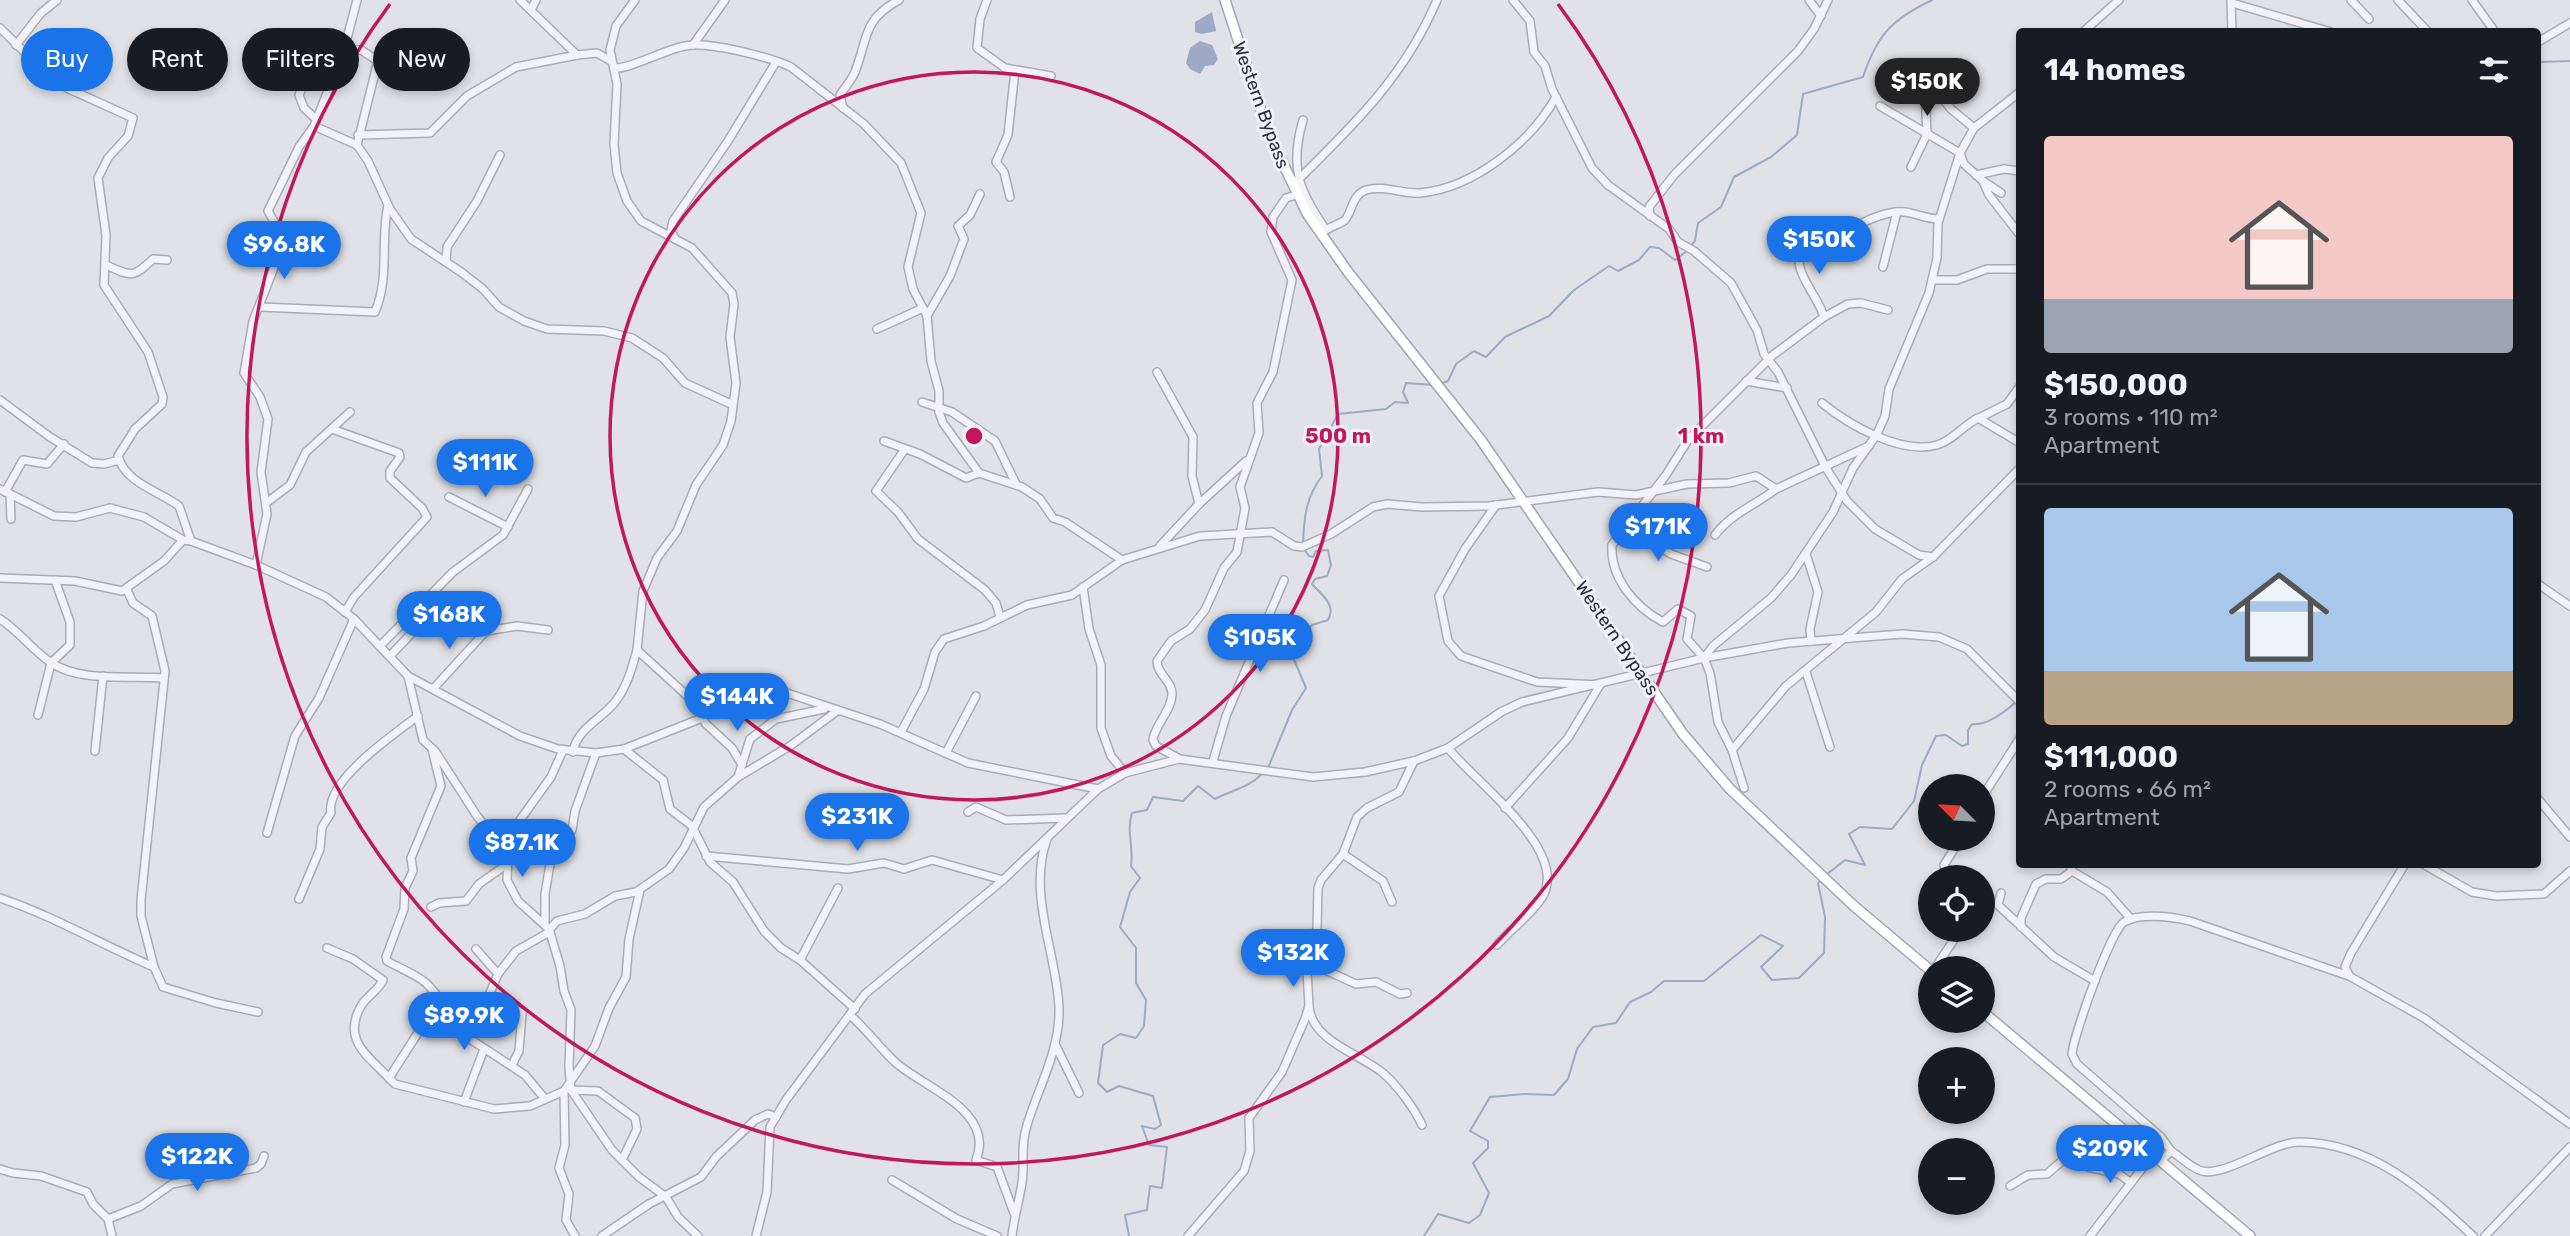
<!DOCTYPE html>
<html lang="en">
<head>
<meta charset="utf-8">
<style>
  body { margin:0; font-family:Rubik,sans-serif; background:#20242c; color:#f1f3f6; height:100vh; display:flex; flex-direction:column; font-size:26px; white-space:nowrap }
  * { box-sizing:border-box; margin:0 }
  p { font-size:23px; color:#9ea1a6 }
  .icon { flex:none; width:38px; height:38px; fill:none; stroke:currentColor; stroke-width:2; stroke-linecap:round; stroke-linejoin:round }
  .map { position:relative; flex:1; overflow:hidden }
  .sheet { position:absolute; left:2016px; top:28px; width:525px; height:840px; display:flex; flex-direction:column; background:#171b24; border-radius:7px; box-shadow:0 4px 10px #0003 }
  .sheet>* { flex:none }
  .banner { position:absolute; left:21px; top:28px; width:665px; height:63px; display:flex; gap:14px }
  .needle { width:46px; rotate:294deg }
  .tools { position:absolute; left:1918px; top:774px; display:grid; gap:14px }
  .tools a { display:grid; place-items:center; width:77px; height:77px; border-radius:50%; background:#171b24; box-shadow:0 4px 10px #0003; font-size:35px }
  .price { position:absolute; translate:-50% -60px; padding:0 16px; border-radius:24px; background:#1a73e8; color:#fff; font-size:23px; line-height:46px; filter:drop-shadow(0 2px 4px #0008) }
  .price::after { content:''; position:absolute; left:50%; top:42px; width:21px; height:16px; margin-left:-10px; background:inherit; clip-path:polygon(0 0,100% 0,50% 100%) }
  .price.current { background:#222; color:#fff }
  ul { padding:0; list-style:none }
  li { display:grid; align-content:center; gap:14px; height:371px; padding:0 28px }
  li+li { border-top:2px solid #363941 }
  li span { display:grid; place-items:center; height:217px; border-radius:7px; color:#555 }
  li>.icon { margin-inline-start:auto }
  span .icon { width:126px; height:126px; fill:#fffc; stroke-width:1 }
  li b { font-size:30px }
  h2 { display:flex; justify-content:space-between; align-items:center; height:84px; padding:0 28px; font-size:30px }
  .tag { padding:0 24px; border-radius:32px; background:#171b24; box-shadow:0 4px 10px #0003; font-size:24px; line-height:63px }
  .tag.current { background:#1a73e8; color:#fff }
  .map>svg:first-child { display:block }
  .water { fill:#9ea9c5 }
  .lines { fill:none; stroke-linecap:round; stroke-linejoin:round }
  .stream { stroke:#9ea9c5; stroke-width:2 }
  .minor-casing { stroke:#aaacb5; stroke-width:10 }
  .major-casing { stroke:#a1a4b3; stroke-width:12 }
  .minor { stroke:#f3f3f7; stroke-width:7 }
  .major { stroke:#fff; stroke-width:9 }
  .ring { fill:none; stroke:#c2185b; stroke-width:3.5 }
  .labels { text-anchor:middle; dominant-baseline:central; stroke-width:6; stroke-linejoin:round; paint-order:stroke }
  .street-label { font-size:18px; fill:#2a2d3e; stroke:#f0f1f6 }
  .centre { fill:#c2185b; stroke:#f0f1f6; stroke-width:3.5 }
  .ring-label { font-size:21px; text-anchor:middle; font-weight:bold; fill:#c2185b; stroke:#f0f1f6; stroke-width:6; stroke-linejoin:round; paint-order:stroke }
</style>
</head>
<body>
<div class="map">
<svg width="2570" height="1236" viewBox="0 0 2570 1236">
  <rect width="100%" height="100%" fill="#e1e2e8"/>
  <!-- water -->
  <g class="water">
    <polygon points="1212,12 1216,31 1202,34 1195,32 1195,22"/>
    <polygon points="1200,41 1212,45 1218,59 1214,65 1205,66 1200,74 1190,69 1186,63 1190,48"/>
  </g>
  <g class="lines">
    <!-- stream -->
    <g class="stream">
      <polyline points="2538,62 2570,61"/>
      <path d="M1690 246 1695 241 1698 223 1721 207 1734 177 1771 157 1797 135 1803 94 1863 77C1877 35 1892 19 1932 0"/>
      <polyline points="1442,383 1448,381 1456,364 1474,351 1486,357 1505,337 1549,316 1574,290 1609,266 1618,271 1639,260 1650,247 1659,248 1675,260 1687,251"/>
      <path d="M1303 543C1304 517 1306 497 1322 476L1319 449 1338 414 1386 409 1395 402 1408 403 1403 392 1406 383 1433 385"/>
      <path d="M1268 768 1292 710 1306 688 1292 655V646L1312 625 1328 620C1337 605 1321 594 1312 584L1315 579 1327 576 1331 565 1328 550 1316 551 1313 557 1309 556 1303 548"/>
      <path d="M1826 875 1845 860 1865 865 1849 834 1860 827 1892 829 1914 801 1922 765 1936 736 1946 735 1962 746 1968 744V730L1972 724C1987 726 2006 711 2017 701"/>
      <path d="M1129 1236 1125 1215 1147 1210 1150 1186 1162 1188 1167 1147 1149 1145 1142 1126 1155 1129 1161 1125 1153 1096 1119 1086 1107 1092 1098 1083 1103 1045 1120 1034 1136 1038 1144 1026 1146 1000 1136 983V948L1120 927 1130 892 1140 878 1131 866C1134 847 1126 832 1132 813L1147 810 1153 797 1183 801 1198 786 1215 799C1232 790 1248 788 1262 774"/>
      <polyline points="1424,1236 1438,1214 1469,1223 1480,1215 1489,1193 1473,1163 1488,1148 1488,1141 1470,1131 1490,1097 1524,1094 1554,1095 1568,1079 1577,1049 1593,1027 1616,1023 1630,1002 1651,992 1664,981 1704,981 1761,935 1783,946 1761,967 1772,980 1799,978 1824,953 1825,917 1818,883 1822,879"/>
    </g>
    <!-- minor casing -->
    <g class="minor-casing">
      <g id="minor">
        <polyline points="520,0 577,55"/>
        <polyline points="635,0 616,26 610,50 617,84 614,144 617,173 627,201 641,221 692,248 732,293 734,304 730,337 736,383 731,421 723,445 696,485 677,531 657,558 643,591 637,650 693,701 706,724 732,748 742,765"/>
        <polyline points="987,0 980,19 977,48 1005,68 1051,76"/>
        <polyline points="1513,0 1530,21 1534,52 1545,66 1552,89 1592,168 1608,185 1669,229 1678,242 1694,251 1731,283 1757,330 1764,354 1778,372 1826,468 1847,501 1875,529 1919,555 1933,557"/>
        <polyline points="1809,0 1821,16"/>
        <polyline points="2351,0 2369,19"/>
        <polyline points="2398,0 2428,32"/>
        <polyline points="2472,0 2495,32"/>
        <polyline points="2231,1 2232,32"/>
        <polyline points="2232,3 2331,32"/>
        <polyline points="531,10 536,0"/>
        <path d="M0 28 50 77 69 89 133 118 128 136 108 158 98 178 106 235 104 285 148 352 163 397 162 404 135 429 118 456C125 483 159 491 179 506L191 541 256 565 326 597 354 619 408 676 520 736 558 749 596 753 624 749 702 718 730 692 769 687 880 724 968 763 1098 789"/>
        <polyline points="2083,32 2119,0"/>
        <polyline points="2538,42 2570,23"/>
        <polyline points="16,45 41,13 57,0"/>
        <polyline points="693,45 725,0"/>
        <polyline points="344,50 361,50 378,61 357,145 368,161 390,209 411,239 461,272 483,289 499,307 524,321 547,329 604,331 632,338 663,358 685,383 731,404"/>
        <polyline points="312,67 299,95 304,108 316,119"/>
        <path d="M614 68C628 70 666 49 685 46 709 41 769 57 791 67L864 124 901 163 921 213 908 267 913 289 927 316 931 361 939 391V412L943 423 979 473 1022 487 1040 499 1053 518 1065 522 1122 560"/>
        <polyline points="1940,95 1951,109 1974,128"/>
        <polyline points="1880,106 1960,153 1964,164 1983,181 1989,195 2020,235"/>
        <path d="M843 108 840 95C845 87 852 80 855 72 868 39 862 20 899 0"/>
        <path d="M1303 120C1289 168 1299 191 1326 230 1332 226 1340 224 1345 220 1353 210 1352 195 1366 190 1383 185 1403 194 1420 193 1474 188 1531 142 1556 97"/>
        <polyline points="314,126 357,145"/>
        <polyline points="358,135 430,133 467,96 516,67 577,55 597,53 611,61"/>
        <polyline points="1911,167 1927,134 1925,91"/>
        <polyline points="1976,175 2004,169 2020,171"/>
        <path d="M1298 180C1355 124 1406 74 1437 0"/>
        <polyline points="1983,181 2001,193"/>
        <polyline points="1010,197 1004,172 996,162 1008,135 1015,70"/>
        <polyline points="1650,216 1649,207 1674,175 1798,51 1814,29 1828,0"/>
        <polyline points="675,239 671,231 673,221 728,141 776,62"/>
        <polyline points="446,262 447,247 477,201 500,155"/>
        <path d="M106 265C131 276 132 279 153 259L167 260"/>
        <polyline points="1883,267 1897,212"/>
        <polyline points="1932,280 1957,280 1987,269 2020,269"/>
        <path d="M261 307 375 312C390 277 380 241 388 205"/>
        <path d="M1888 310 1861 303 1848 304 1824 317 1773 355 1688 440 1666 475 1612 545C1610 578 1635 607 1663 622L1678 609 1691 616 1687 639 1704 658 1710 673 1718 722 1732 750 1786 686 1876 612 1902 579 1933 557 2020 468"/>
        <polyline points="927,316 950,276 964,239 958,226 970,215 980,194"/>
        <path d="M1824 317C1818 296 1796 276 1799 254 1831 244 1857 220 1890 213 1908 208 1922 219 1939 219"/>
        <polyline points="877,329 923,308"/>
        <polyline points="1157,372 1193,437 1192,476 1199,504"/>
        <polyline points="1746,381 1787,388"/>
        <polyline points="0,400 50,437 92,463 104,464 119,460"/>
        <polyline points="922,402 952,412 995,441 1016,484"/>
        <path d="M1822 403C1849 425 1901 455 1937 445 1952 441 1964 425 1978 418L2020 443"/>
        <polyline points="1979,418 2007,404 2020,386"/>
        <polyline points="332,429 399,453 400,457 390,471 390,478 422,508 427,517 354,597 345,612"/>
        <polyline points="884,441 920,454 966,478 979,473"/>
        <polyline points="905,449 876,491 898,512 918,539 985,590 996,603 1000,617"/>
        <polyline points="0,489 54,516 76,517 110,508 144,517 183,540 191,541"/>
        <polyline points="5,492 23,460 47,464 64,444"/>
        <polyline points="10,494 11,519"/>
        <polyline points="449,497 508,527"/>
        <polyline points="266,503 290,485 306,452 350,412"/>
        <polyline points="1496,505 1465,549 1439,596 1448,641 1461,656 1537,682 1600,685 1568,738 1505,808"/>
        <polyline points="1625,527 1671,554 1707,567"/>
        <path d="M1715 535C1732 513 1754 506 1776 489"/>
        <polyline points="1160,546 1199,504 1246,461"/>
        <polyline points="1806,554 1818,592 1810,629 1811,641"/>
        <polyline points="256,565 267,514 261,472 268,419 260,397 244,373 253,321 281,250 276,225 268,211 299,147 314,126 344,50 357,0"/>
        <polyline points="0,578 75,581 122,591 164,561 183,540"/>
        <polyline points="2538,584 2570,606"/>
        <polyline points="1083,587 1089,629 1101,665 1101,728 1111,756 1125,773"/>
        <polyline points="127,590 133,603 152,616 165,671 141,900 141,916 154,967"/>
        <polyline points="428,596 471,629 486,631 517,626 548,630"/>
        <path d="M0 619C19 631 31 649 50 662 80 683 129 675 164 678"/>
        <polyline points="380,646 453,572 503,535 528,489"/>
        <polyline points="390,656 439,604"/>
        <polyline points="1704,658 1713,646 1771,598 1791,575 1833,512 1853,468 1877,434 1885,416 1889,389 1929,293 1937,258 1938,223 1960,153 1974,128 2020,92"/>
        <polyline points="1806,672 1830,747"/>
        <polyline points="408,676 423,740 435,751 477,816 508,854 507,880 518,901 549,929 560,966 564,991 571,1010 569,1067 571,1090 612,1150 639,1177 666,1197 678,1217 698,1236"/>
        <polyline points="433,689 486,631"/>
        <polyline points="38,715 51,663 70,645 70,622 55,580"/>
        <polyline points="901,732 924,689 935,652 944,639 984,626 1027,605 1072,595 1122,560 1200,536 1272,532 1294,546 1302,547 1331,534 1373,507 1387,504 1422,507 1489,506 1598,492 1636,495 1687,484 1729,483 1756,476 1776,489 1869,446"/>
        <path d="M1448 748C1474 781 1566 847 1544 894 1537 909 1509 931 1497 945"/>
        <path d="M432 749 441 786 411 858 413 871 405 888 404 909 386 957 387 961C399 968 416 974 426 983 445 1002 445 1014 474 1018L484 1007 498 974 516 951 546 934 557 921 585 914 615 896 636 892 669 869 684 848 704 807 738 777 750 739 776 719 824 709"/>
        <polyline points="624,749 663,780 670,809 692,826 710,862 733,882 764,931 781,948 800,960 855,1009"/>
        <polyline points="1732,750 1744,788"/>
        <polyline points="95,751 103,676"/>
        <path d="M573 752C577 728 602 719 615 702 627 687 632 668 637 650"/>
        <polyline points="946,753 976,696"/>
        <path d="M1178 758 1156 746 1153 740C1155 724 1171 712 1172 695 1173 681 1157 675 1157 661L1171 641 1190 629 1205 610 1224 568 1237 552 1245 508 1240 487 1259 433 1257 403 1273 372 1292 280 1271 232 1273 217 1286 198 1296 195"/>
        <polyline points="1213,761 1226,716 1284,580"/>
        <polyline points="738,777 790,746 837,711"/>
        <polyline points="1983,796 2020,738"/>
        <polyline points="2538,799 2570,837"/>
        <polyline points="968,812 976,807 1006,820 1066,818"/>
        <polyline points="267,833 295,736 319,698 354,619"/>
        <polyline points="502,845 551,777 563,750"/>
        <polyline points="1343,854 1383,881 1392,902"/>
        <polyline points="706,856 848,869 884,863 904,869 932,860 1003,880"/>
        <polyline points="2423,864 2472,892 2496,896 2544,894 2570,871"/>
        <polyline points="2072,871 2107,892 2131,919"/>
        <polyline points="1947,877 1944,865 1961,838"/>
        <polyline points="2001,893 1998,905 2054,957 2095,981"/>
        <path d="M0 898C54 916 102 945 154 967L163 987 216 1003 258 1012"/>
        <path d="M299 899 320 849 322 827 331 813C325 781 394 734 418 716"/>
        <polyline points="431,907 439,903 466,901 479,884 506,865"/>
        <polyline points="545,924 545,894 552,852 572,830 575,811 596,753"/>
        <polyline points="2021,927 2021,918 2036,884 2046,879 2061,879 2072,871 2070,864"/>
        <path d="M327 948 353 959 383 980C378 991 367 996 361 1006 342 1040 367 1055 389 1078L439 1000"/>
        <polyline points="476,949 498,974"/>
        <polyline points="800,960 838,888"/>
        <polyline points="1308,962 1356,984 1376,982 1400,994 1407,993"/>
        <polyline points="1935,968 1961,929"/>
        <polyline points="2349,975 2345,967 2351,953 2405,864"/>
        <polyline points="488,996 522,1013 519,1051 512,1065"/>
        <path d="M1309 1007C1313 1042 1359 1053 1383 1073 1398 1086 1414 1108 1422 1125"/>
        <path d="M850 1015C867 1030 879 1047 895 1062 922 1087 996 1110 976 1160L997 1167 1014 1213"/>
        <polyline points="474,1018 467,1037 525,1075 545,1099"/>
        <polyline points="1056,1046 1079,1093"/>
        <polyline points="389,1078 395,1084 494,1109 530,1106 564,1091"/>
        <polyline points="571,1090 598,1091 635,1118 637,1129 622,1160"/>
        <polyline points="464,1102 484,1049"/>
        <path d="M2171 1151 2161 1137 2077 1064 2072 1054C2074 1034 2111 930 2124 922 2140 912 2173 917 2190 921L2349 976 2424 1018 2570 1124"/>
        <path d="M2162 1160 2171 1151C2181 1157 2191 1168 2202 1171 2225 1177 2272 1142 2299 1142 2370 1142 2425 1191 2473 1236"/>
        <polyline points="0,1169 13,1173 41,1176 87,1192 93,1204 108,1219 112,1236"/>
        <polyline points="892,1180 957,1219 997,1236"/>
        <polyline points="2010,1186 2028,1175 2047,1174 2070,1154 2088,1167 2119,1174 2130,1182"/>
        <polyline points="108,1219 141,1206 172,1184 256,1168 261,1164 264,1156"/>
        <polyline points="575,1236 566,1220 569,1194 559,1168 565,1145 564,1091 595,1046 609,1008 626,977 629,939 640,890"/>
        <polyline points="602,1236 649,1204 701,1177 716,1157 755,1120 768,1114 776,1117"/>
        <polyline points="756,1236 767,1192 770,1127 786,1100 865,994 1003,880 1098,789 1125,773 1179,759 1313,777 1365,772 1414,761 1448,748 1501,712 1522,702 1704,658 1788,643 1902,634 1939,637 1967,649 2020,702"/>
        <path d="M1012 1236C1014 1218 1019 1201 1022 1183 1025 1163 1020 1147 1027 1125 1039 1086 1060 1050 1059 1008 1057 954 1027 894 1047 839"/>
        <polyline points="1188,1236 1244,1171 1250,1151 1249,1118 1282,1072 1305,1019 1309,1006 1307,971 1317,928 1318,888 1321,880 1343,854 1357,817 1367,808 1399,792 1414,761"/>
        <polyline points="2090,1236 2154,1153"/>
        <polyline points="2485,1236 2570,1147"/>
      </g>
    </g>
    <!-- major casing -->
    <g class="major-casing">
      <g id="major">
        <polyline points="1225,0 1269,135 1308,215 1348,272 1481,440 1683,734 1730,789 1854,906 1930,970"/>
        <polyline points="1983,1012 2250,1236"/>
      </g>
    </g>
    <!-- minor -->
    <use href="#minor" class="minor"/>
    <!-- major -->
    <use href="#major" class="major"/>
  </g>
  <!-- distance rings -->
  <g class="ring">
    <circle cx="974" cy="436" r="364"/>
    <path d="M1558 4A727 727 0 1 1 390 4"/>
  </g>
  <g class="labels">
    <!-- street labels -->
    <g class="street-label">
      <text transform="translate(1261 105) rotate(70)">Western Bypass</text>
      <text transform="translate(1617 638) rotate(56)">Western Bypass</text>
    </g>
  </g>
  <circle cx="974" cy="436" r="10" class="centre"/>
  <g class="ring-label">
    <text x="1338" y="443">500 m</text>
    <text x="1701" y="443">1 km</text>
  </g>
</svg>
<div class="tools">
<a><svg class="needle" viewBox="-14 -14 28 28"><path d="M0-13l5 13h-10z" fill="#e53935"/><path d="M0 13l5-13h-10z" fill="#9ea1a6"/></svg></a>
<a><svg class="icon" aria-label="locate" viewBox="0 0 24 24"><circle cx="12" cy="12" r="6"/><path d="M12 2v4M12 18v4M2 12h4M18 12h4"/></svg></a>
<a><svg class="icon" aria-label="layers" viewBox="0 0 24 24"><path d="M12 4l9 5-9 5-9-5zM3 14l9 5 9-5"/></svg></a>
<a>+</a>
<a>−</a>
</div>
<b class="price current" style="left:1927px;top:118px">$150K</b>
<b class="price" style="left:1819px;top:276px">$150K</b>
<b class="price" style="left:284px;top:281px">$96.8K</b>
<b class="price" style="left:485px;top:499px">$111K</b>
<b class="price" style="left:1658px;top:563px">$171K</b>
<b class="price" style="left:449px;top:651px">$168K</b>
<b class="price" style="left:1260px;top:674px">$105K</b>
<b class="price" style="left:737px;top:733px">$144K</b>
<b class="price" style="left:857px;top:853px">$231K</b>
<b class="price" style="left:522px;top:879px">$87.1K</b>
<b class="price" style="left:1293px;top:989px">$132K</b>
<b class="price" style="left:464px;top:1052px">$89.9K</b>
<b class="price" style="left:2110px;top:1185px">$209K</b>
<b class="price" style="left:197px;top:1193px">$122K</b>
<div class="banner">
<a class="tag current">Buy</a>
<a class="tag">Rent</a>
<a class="tag">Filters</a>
<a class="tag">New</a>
</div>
<section class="sheet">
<h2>14 homes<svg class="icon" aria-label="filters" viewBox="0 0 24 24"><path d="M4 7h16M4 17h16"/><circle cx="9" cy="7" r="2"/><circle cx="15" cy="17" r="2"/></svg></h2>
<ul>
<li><span style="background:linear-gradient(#f6c9c9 75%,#9aa5b1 0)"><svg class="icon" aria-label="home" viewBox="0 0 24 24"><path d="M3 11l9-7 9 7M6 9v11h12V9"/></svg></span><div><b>$150,000</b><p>3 rooms · 110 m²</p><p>Apartment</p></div></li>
<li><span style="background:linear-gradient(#a9c7e8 75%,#b9a48a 0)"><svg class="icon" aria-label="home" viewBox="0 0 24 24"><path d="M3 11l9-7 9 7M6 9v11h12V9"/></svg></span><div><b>$111,000</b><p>2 rooms · 66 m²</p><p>Apartment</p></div></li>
</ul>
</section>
</div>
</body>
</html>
